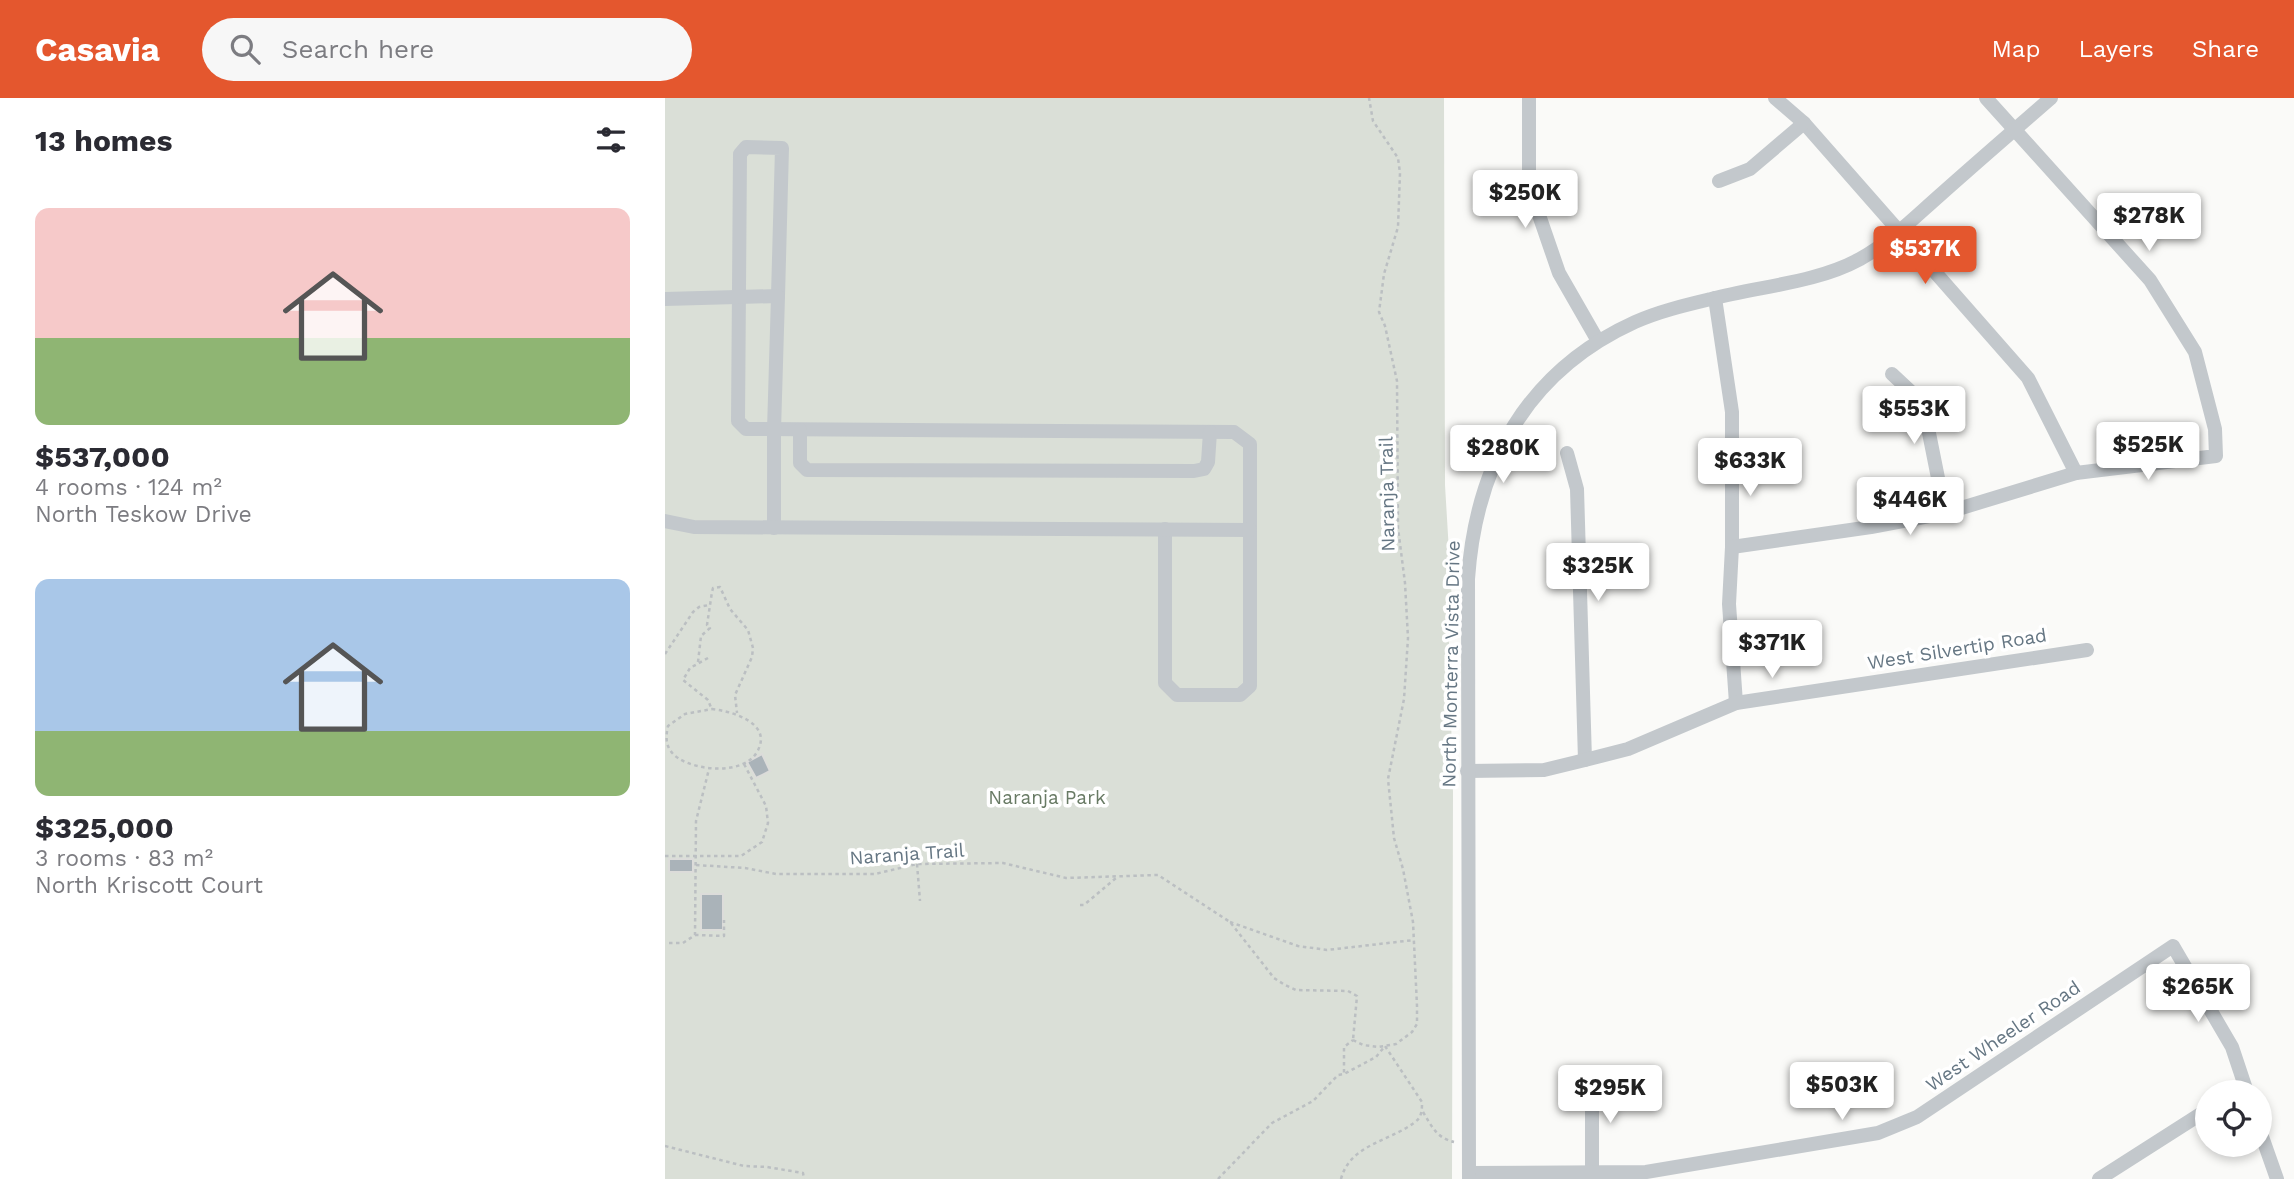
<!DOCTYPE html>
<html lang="en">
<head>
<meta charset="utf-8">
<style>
  body { margin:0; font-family:"Work Sans",sans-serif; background:#f7f7f7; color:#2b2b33; height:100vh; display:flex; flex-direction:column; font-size:26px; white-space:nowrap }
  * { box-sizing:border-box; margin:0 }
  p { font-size:23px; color:#7c7c81 }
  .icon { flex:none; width:38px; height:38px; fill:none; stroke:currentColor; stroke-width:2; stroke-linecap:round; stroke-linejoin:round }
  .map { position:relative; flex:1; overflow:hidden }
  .panel { display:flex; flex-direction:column; background:#fff; width:665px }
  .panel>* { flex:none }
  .tools { position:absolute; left:1530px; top:982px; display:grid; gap:14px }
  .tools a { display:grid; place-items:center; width:77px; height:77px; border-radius:50%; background:#fff; box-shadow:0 4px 10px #0003; font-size:35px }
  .price { position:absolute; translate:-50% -60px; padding:0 16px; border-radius:7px; background:#fff; color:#222; font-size:23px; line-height:46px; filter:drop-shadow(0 2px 4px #0008) }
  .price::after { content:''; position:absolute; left:50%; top:42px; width:21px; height:16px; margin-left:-10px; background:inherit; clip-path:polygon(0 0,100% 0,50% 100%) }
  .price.selected { background:#e4572e; color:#fff }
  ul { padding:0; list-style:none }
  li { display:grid; align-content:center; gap:14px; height:371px; padding:0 35px }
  li span { display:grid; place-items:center; height:217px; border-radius:14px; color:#555 }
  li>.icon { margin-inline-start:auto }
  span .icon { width:126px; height:126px; fill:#fffc; stroke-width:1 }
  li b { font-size:30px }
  h2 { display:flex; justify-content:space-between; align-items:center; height:84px; padding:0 35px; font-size:30px }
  header { display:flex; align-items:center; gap:42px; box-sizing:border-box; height:98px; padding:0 35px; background:#e4572e; color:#fff }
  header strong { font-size:33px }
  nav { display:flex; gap:38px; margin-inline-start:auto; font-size:24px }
  .search { width:490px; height:63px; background:#f7f7f7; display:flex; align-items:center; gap:18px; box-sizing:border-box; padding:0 24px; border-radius:38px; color:#7c7c81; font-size:26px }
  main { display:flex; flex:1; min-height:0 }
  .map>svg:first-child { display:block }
  .green { fill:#dadfd7 }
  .building { fill:#aab3b9; stroke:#dcdcda; stroke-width:2 }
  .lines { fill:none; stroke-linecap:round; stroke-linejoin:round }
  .path { stroke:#bbbfc2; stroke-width:2.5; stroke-dasharray:3.5 3.5; stroke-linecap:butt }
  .minor { stroke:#c3c8cc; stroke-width:14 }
  .labels { text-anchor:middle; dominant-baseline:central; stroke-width:7; stroke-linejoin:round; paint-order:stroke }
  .street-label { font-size:19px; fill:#657683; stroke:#fff }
  .park-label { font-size:19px; fill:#687a64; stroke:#fff }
</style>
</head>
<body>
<header>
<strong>Casavia</strong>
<div class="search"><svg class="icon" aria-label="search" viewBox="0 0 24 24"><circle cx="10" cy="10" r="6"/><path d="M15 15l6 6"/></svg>Search here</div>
<nav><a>Map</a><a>Layers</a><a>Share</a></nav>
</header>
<main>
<section class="panel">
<h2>13 homes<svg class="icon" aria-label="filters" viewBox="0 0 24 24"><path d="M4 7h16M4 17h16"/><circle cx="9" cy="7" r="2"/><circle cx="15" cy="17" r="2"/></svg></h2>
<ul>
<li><span style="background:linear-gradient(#f6c9c9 60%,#8fb573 0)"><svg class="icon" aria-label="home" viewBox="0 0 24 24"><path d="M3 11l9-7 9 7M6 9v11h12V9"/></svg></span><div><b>$537,000</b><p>4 rooms · 124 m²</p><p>North Teskow Drive</p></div></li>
<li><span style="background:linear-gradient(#a9c7e8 70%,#8fb573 0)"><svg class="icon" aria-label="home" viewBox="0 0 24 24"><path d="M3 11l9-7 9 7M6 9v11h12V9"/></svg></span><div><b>$325,000</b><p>3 rooms · 83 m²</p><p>North Kriscott Court</p></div></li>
</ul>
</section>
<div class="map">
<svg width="1629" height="1081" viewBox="0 0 1629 1081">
  <rect width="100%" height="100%" fill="#fafaf8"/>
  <!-- green -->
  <polygon class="green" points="0,0 779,0 780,387 787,504 784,545 788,694 787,1081 0,1081"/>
  <!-- building -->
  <g class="building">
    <polygon points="97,656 105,673 91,680 82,664"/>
    <rect x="4" y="761" width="24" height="13"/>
    <rect x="36" y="796" width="22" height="36"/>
  </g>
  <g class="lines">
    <!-- path -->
    <g class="path">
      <polyline points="0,556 28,514 34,509 44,507"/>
      <polyline points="43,560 25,570 18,582 43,602 47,612"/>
      <polyline points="33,564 36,538 45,530 42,527 47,494 48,490 55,489 65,511 83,532 88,550 87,559 70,597 72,615"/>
      <path d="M47 611C66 613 109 625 92 654 79 677 32 673 13 660 1 652 0 641 3 628L20 616Z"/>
      <polyline points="0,758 76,758 97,744 103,725 101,708 78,664"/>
      <polyline points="252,766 255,803"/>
      <polyline points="31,767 80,770 111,776 210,776 252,766 338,765 401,780 493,777 565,824 609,880 620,887 631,892 683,893 692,898 688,942"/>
      <polyline points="415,807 419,807 451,780"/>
      <polyline points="565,824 633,848 662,852 749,842"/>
      <polyline points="30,837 59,838 59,822"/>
      <polyline points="4,845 18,845 30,837 31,723 44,671"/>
      <polyline points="688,942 698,947 713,949 731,946 747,934 752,926 752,908 748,824 738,771 729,740 723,681 739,601 743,540 740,485 733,430 732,283 720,228 714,214 719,176 733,129 735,75 733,60 708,23 704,0"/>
      <path d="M758 1014C767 1029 772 1040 789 1044"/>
      <polyline points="0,1048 79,1068 102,1069 138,1075 139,1081"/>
      <polyline points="553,1081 607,1025 648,1003 673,977 679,976 679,949 688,942"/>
      <path d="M676 1081C685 1046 726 1043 750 1024 757 1019 757 1012 757 1004L720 948 711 959 679 976"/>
    </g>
    <!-- minor -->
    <g class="minor">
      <polyline points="864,0 864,88 894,175 933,243"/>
      <polyline points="1110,0 1139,25 1363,280 1411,375"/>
      <polyline points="1054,83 1085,71 1139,25"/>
      <polyline points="113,198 117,50 81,49 75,56 73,323 81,331 569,334 585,346 585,588 575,597 512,597 500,585 500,431"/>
      <polyline points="1050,200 1067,314 1067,449 1064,506 1071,605"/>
      <polyline points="0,201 113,198 109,332 109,430"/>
      <polyline points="1227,276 1258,305 1280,415"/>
      <polyline points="135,332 135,365 142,372 529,373 539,371 543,364 545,334"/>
      <polyline points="902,355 912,391 920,662"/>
      <polyline points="0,423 29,429 585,432"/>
      <polyline points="1067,449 1206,429 1280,415 1411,375 1551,358 1550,331 1530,254 1485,182 1321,0"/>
      <polyline points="802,673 879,672 920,662 963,651 1071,605 1422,552"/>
      <polyline points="927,977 927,1076"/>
      <polyline points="1594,1030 1612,1081"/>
      <polyline points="804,1075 981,1074 1213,1035 1252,1019 1508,848 1567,949 1582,994"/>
      <path d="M804 1081 803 481C811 366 862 273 970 224 995 213 1021 207 1046 201 1095 188 1151 185 1195 161 1224 145 1249 120 1274 98 1311 65 1348 33 1386 0"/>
      <polyline points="1434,1081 1542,1012"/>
    </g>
  </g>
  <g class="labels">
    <!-- street labels -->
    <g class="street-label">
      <text transform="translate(722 396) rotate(-91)">Naranja Trail</text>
      <text transform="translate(1292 551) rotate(-9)">West Silvertip Road</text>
      <text transform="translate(786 566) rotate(-89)">North Monterra Vista Drive</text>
      <text transform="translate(242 756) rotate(-4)">Naranja Trail</text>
      <text transform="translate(1338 938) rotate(-34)">West Wheeler Road</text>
    </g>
    <!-- park labels -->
    <g class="park-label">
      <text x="382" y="699">Naranja Park</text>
    </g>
  </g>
</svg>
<div class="tools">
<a><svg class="icon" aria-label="locate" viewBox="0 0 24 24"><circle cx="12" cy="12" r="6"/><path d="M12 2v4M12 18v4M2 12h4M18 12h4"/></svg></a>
</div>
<b class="price" style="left:860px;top:132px">$250K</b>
<b class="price" style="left:1484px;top:155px">$278K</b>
<b class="price selected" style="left:1260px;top:188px">$537K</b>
<b class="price" style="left:1249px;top:348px">$553K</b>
<b class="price" style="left:1483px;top:384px">$525K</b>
<b class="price" style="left:838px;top:387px">$280K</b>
<b class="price" style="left:1085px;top:400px">$633K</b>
<b class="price" style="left:1245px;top:439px">$446K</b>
<b class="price" style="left:933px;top:505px">$325K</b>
<b class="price" style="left:1107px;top:582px">$371K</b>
<b class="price" style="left:1533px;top:926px">$265K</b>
<b class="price" style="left:1177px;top:1024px">$503K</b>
<b class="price" style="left:945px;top:1027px">$295K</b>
</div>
</main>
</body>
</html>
